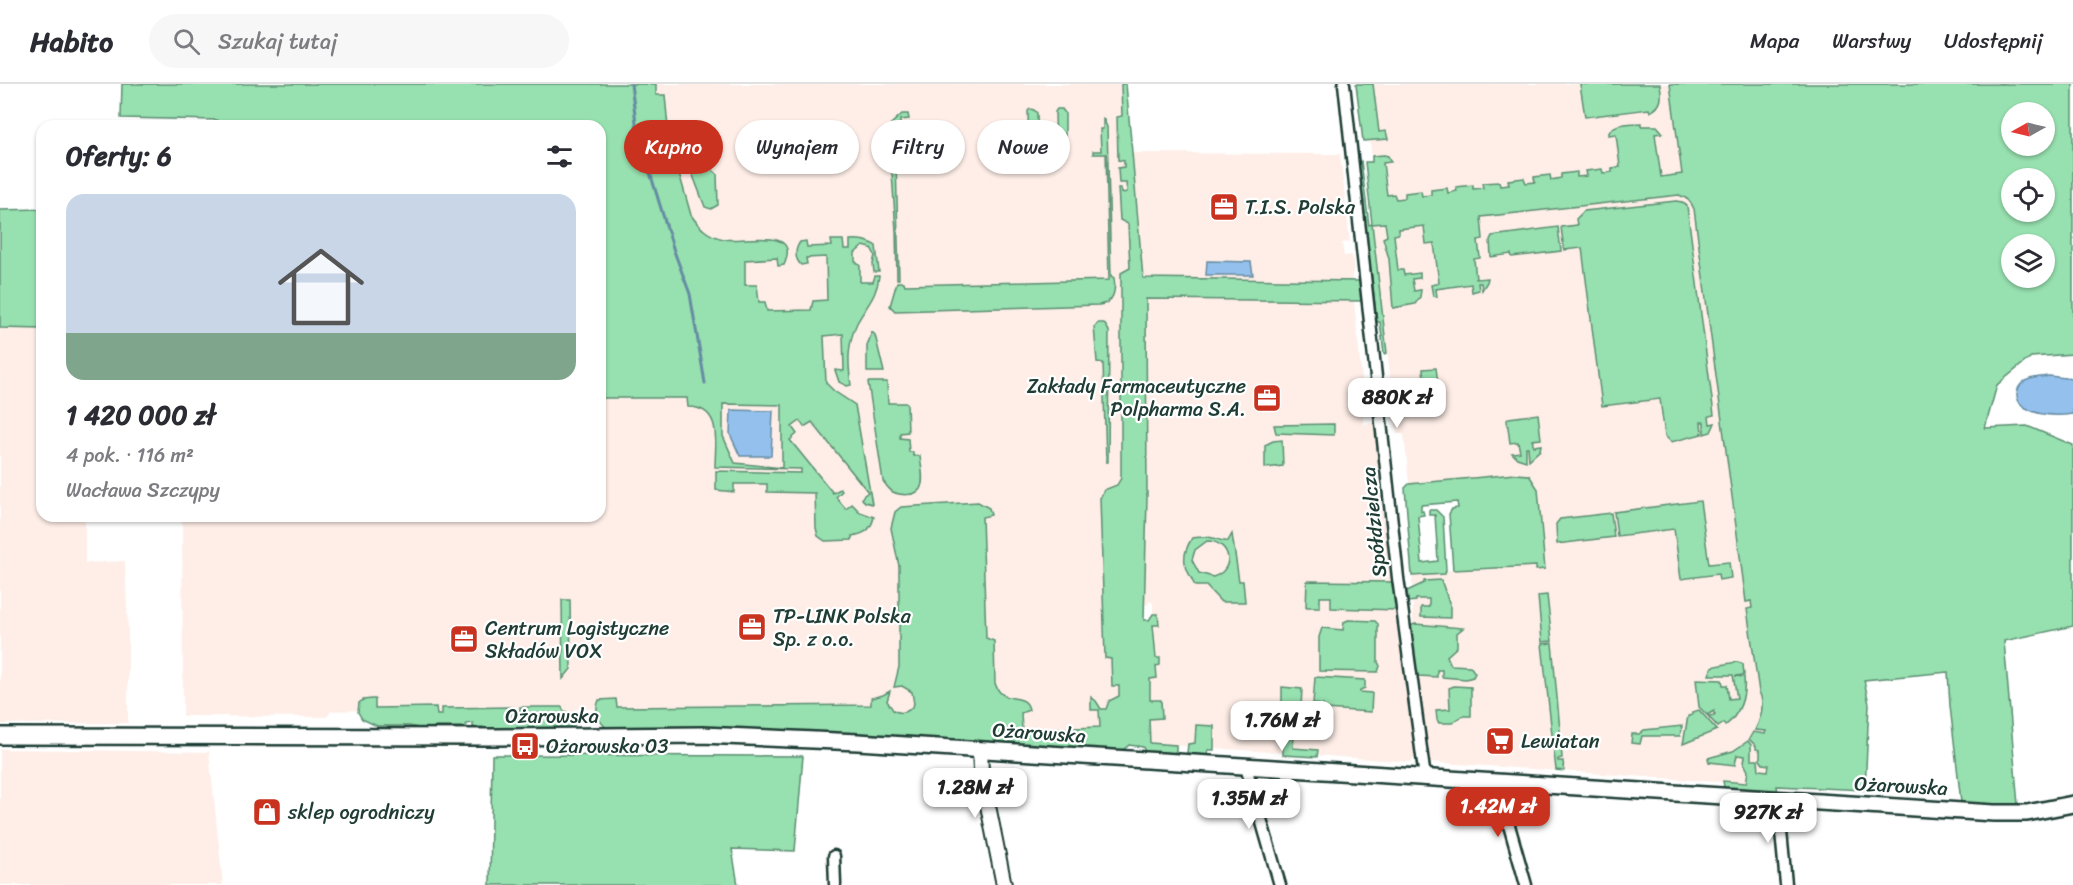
<!DOCTYPE html>
<html lang="pl">
<head>
<meta charset="utf-8">
<style>
  body { margin:0; font-family:Sriracha,sans-serif; background:#f7f7f7; color:#2b2b33; height:100vh; display:flex; flex-direction:column; font-size:22px; white-space:nowrap }
  * { box-sizing:border-box; margin:0 }
  p { font-size:20px; color:#7c7c81 }
  .icon { flex:none; width:33px; height:33px; fill:none; stroke:currentColor; stroke-width:2; stroke-linecap:round; stroke-linejoin:round }
  .map { position:relative; flex:1; overflow:hidden }
  .details { position:absolute; left:36px; top:36px; width:570px; height:402px; display:flex; flex-direction:column; background:#fff; border-radius:18px; box-shadow:0 2px 4px #0004 }
  .details>* { flex:none }
  .top-card { position:absolute; left:624px; top:36px; width:570px; height:54px; display:flex; gap:12px }
  .needle { width:39px; rotate:262deg }
  .buttons { position:absolute; left:2001px; top:18px; display:grid; gap:12px }
  .buttons a { display:grid; place-items:center; width:54px; height:54px; border-radius:50%; background:#fff; box-shadow:0 2px 4px #0004; font-size:30px }
  .price { position:absolute; translate:-50% -51px; padding:0 14px; border-radius:12px; background:#fff; color:#222; font-size:20px; line-height:39px; filter:drop-shadow(0 2px 3px #0008) }
  .price::after { content:''; position:absolute; left:50%; top:36px; width:18px; height:14px; margin-left:-9px; background:inherit; clip-path:polygon(0 0,100% 0,50% 100%) }
  .price.active { background:#c8321e; color:#fff }
  ul { padding:0; list-style:none }
  li { display:grid; align-content:center; gap:12px; height:318px; padding:0 30px }
  li+li { border-top:2px solid #e1e1e2 }
  li span { display:grid; place-items:center; height:186px; border-radius:18px; color:#555 }
  li>.icon { margin-inline-start:auto }
  span .icon { width:108px; height:108px; fill:#fffc; stroke-width:1 }
  li b { font-size:26px }
  h2 { display:flex; justify-content:space-between; align-items:center; height:72px; padding:0 30px; font-size:26px }
  .tag { padding:0 21px; border-radius:27px; background:#fff; box-shadow:0 2px 4px #0004; font-size:21px; line-height:54px }
  .tag.active { background:#c8321e; color:#fff }
  header { display:flex; align-items:center; gap:36px; box-sizing:border-box; height:84px; padding:0 30px; background:#fff; border-bottom:2px solid #e1e1e2 }
  header strong { font-size:28px }
  nav { display:flex; gap:33px; margin-inline-start:auto; font-size:21px }
  .search { width:420px; height:54px; background:#f7f7f7; display:flex; align-items:center; gap:15px; box-sizing:border-box; padding:0 21px; border-radius:33px; color:#7c7c81; font-size:22px }
  .map>svg:first-child { display:block }
  .built { fill:#feeee7 }
  .green { fill:#97e0af; stroke:#5b8e72; stroke-width:1.5; fill-rule:evenodd }
  .water { fill:#94c0ed; stroke:#658ca3; stroke-width:1.5 }
  .lines { fill:none; stroke-linecap:round; stroke-linejoin:round }
  .stream { stroke:#658ca3; stroke-width:3 }
  .minor-casing { stroke:#1f3d34; stroke-width:15 }
  .tertiary-casing { stroke:#1f3d34; stroke-width:18 }
  .secondary-casing { stroke:#1f3d34; stroke-width:20 }
  .minor { stroke:#fff; stroke-width:10 }
  .tertiary { stroke:#fff; stroke-width:14 }
  .secondary { stroke:#fff; stroke-width:15 }
  .labels { text-anchor:middle; dominant-baseline:central; stroke-width:4.5; stroke-linejoin:round; paint-order:stroke }
  .poi-label { font-size:20px; fill:#1f3d34; stroke:#fff; text-anchor:start }
  .street-label { font-size:20px; fill:#1f3d34; stroke:#fff }
</style>
</head>
<body>
<header>
<strong>Habito</strong>
<div class="search"><svg class="icon" aria-label="search" viewBox="0 0 24 24"><circle cx="10" cy="10" r="6"/><path d="M15 15l6 6"/></svg>Szukaj tutaj</div>
<nav><a>Mapa</a><a>Warstwy</a><a>Udostępnij</a></nav>
</header>
<div class="map">
<svg width="2073" height="801" viewBox="0 0 2073 801">
  <rect width="100%" height="100%" fill="#fff"/>
  <filter id="ink" filterUnits="userSpaceOnUse"><feTurbulence type="fractalNoise" baseFrequency=".0167" numOctaves="2"/><feDisplacementMap in="SourceGraphic" scale="12" xChannelSelector="R" yChannelSelector="G"/><feConvolveMatrix kernelMatrix="1 2 1 2 8 2 1 2 1" color-interpolation-filters="sRGB"/></filter>
  <g filter="url(#ink)">
    <!-- built -->
    <g class="built">
      <polygon points="639,0 1126,0 1131,69 1340,70 1350,158 1342,159 1344,172 1352,171 1354,183 1351,197 1142,195 1130,657 602,625 576,625 572,635 368,635 363,626 331,627 327,633 183,632 182,432 600,432 600,303"/>
      <polygon points="1356,0 1679,0 1697,104 1777,702 1428,678 1413,553 1412,488 1536,482 1515,390 1409,400 1404,350 1397,350 1372,140 1365,78 1372,77 1371,68 1370,58 1363,57"/>
      <polygon points="1146,215 1354,217 1362,296 1363,340 1374,339 1377,358 1380,411 1418,671 1410,678 1144,659 1144,537 1149,536 1153,530 1153,519 1150,517 1147,521 1144,519 1147,413"/>
      <polygon points="0,244 42,245 42,432 85,432 85,479 125,477 128,546 128,639 0,640"/>
      <polygon points="0,665 209,668 223,801 0,801"/>
    </g>
    <!-- green -->
    <g class="green">
      <path d="M122 0H656V11H665L669 54 691 131C700 144 708 152 724 155 742 159 802 141 784 181L778 182 777 174 745 176V201H757L759 218H765L767 227 811 226 813 217 827 216 826 173 806 174 807 180 801 181C794 174 795 165 800 158L806 157 807 163 832 162 831 156H843L844 165H850V156C860 155 868 156 876 162L879 188H874L873 180 875 171 871 164 863 162 855 169V177L860 182V198H873L875 192H879C877 213 866 222 857 239 847 260 848 280 851 301L847 302 839 298 835 286 844 287 843 250 824 252 826 299 834 307 855 321 872 420 865 418 862 415 863 412 868 408 812 338 804 343 800 337 792 343 797 350 790 356 833 409 840 405 842 407 836 413 846 425 852 420 860 428 874 433C871 446 865 450 852 452V456L825 457 818 452 816 444 815 409 767 408V400H734V408L716 406V387L801 389V385L715 383C715 359 723 323 688 323L687 314H600V42H217V36L121 34ZM723 320 782 321V384L735 379 723 352Z"/>
      <path d="M1121 0H1126L1143 194 1362 197 1364 217 1146 215 1147 413 1144 536H1149L1153 530H1158L1159 541H1153L1156 574H1160V581L1156 582 1157 594 1150 595V616H1161L1162 634 1149 635 1150 659 1176 661V667L1173 670 1145 668 1143 663 1129 661C1119 672 1104 666 1090 664L608 645C597 637 594 628 599 616L616 615 617 623 871 621V614L883 611 890 607 887 617 893 626C902 631 909 628 914 620L912 608 902 602 894 603 899 583V482L891 444 895 428 901 423 978 418 989 424 991 431 982 433 986 554 994 557 995 599C1002 623 1026 606 1029 626L1021 629 1022 646 1100 643 1099 626H1091V613L1096 617 1101 625H1106L1109 617 1119 612V602H1112L1111 575 1105 574 1100 414 1104 406 1117 401 1121 394V189L1130 184 1128 140 1120 136 1118 104H1121L1122 109 1127 108 1126 99H1119L1118 84 1124 83V77L1118 76 1117 33 1122 32Z"/>
      <polygon points="1356,0 1373,0 1379,48 1386,47 1388,55 1363,57"/>
      <path d="M1580 0H1660C1662 12 1663 22 1650 28L1649 25 1585 33Z"/>
      <path d="M1670 0H2073V270L2031 273 1997 301 1985 344 2027 342 2073 361V542L2004 557 2018 721H1979L1961 718 1950 622 1948 588 1864 596 1869 620 1865 706 1777 702 1778 710 1730 707 1724 703 1723 697 1746 699 1748 687 1744 679 1745 672 1737 671 1735 681 1709 678 1708 674 1733 667 1748 657 1751 661V676H1758L1759 686 1768 687 1769 681 1763 680 1760 676V666L1756 665V662L1749 655 1753 648 1765 650 1766 647 1755 646C1761 634 1765 619 1759 608L1747 525 1752 524 1751 517 1746 518 1694 125C1691 117 1687 114 1679 111L1481 133 1483 155 1478 156 1480 174 1474 175 1476 195 1488 194 1487 198 1482 206 1481 199H1478L1479 206 1472 208 1471 200 1436 205 1437 213 1433 212 1431 201 1439 199 1434 159 1426 160 1424 142 1399 145V150L1394 151 1398 186H1403L1404 191 1420 189V194L1412 195 1414 207 1421 206 1420 213 1415 220 1393 224 1389 175 1383 154 1387 152 1385 139 1372 140 1387 269 1384 270 1380 238H1377L1358 80 1361 77 1369 141 1372 140 1365 78H1372V72L1384 71 1388 72 1391 78 1383 79 1387 111 1394 110 1396 115 1405 114V109L1421 107 1422 112 1431 111V106L1447 104 1448 109 1457 107 1456 103 1473 101V105L1483 104 1482 99 1499 98 1500 102 1509 101 1508 96 1524 94 1526 99 1535 98 1534 93 1550 91 1551 96 1561 94V90L1577 88V93L1587 92 1586 87 1602 85 1603 89 1612 88V84L1620 83 1616 50 1608 51C1612 38 1629 40 1641 39V42H1657L1663 49 1655 50 1661 93 1682 90ZM2012 28H2044V62H2012ZM2012 94H2044V128H2012ZM2012 160H2044V194H2012Z"/>
      <polygon points="1030,25 1034,26 1037,29 1038,71 1029,72 1028,27"/>
      <polygon points="1057,25 1062,25 1065,29 1065,71 1056,71 1055,28"/>
      <polygon points="902,30 908,30 909,35 900,36 901,72 910,73 910,75 896,76 899,195 897,195 896,147 889,46 891,40"/>
      <path d="M1103 34 1107 43 1111 192 1114 194C1116 207 1114 219 1099 221L895 227 890 222 897 198H904L905 201 1109 196 1106 70H1093V67H1101L1100 45H1103Z"/>
      <polygon points="691,66 717,90 718,121 711,125 705,123 686,73 686,70"/>
      <polygon points="1676,117 1682,118 1687,122 1714,331 1709,332 1710,340 1715,339 1711,348 1704,350 1704,338 1701,338 1702,350 1671,358 1665,352 1660,315 1602,322 1582,164 1564,166 1561,143 1577,141 1576,135 1584,127"/>
      <polygon points="42,125 42,306 41,306 42,245 0,244 0,126"/>
      <polygon points="1558,143 1561,167 1512,173 1511,170 1491,173 1490,156 1492,152"/>
      <polygon points="1098,239 1104,239 1109,247 1108,378 1106,378 1103,279 1097,278 1094,243"/>
      <polygon points="872,248 875,251 884,288 867,288 867,262"/>
      <polygon points="1436,284 1441,322 1427,323 1423,285"/>
      <path d="M868 298H887L888 319H907L908 348 900 349V354L908 355 909 368H913V372H920C921 381 925 398 920 405 915 413 899 411 893 408 889 406 886 401 883 397Z"/>
      <polygon points="1538,330 1541,355 1532,356 1534,362 1541,361 1540,366 1529,376 1528,363 1526,363 1526,377 1517,374 1512,369 1520,368 1518,358 1510,359 1507,336 1509,334"/>
      <polygon points="1334,340 1334,351 1276,349 1274,341"/>
      <polygon points="1282,356 1283,382 1265,384 1265,361 1273,357"/>
      <polygon points="1515,390 1529,391 1538,405 1545,485 1536,486 1536,482 1453,486 1449,430 1452,425 1458,424 1457,418 1421,421 1421,427 1423,427 1424,431 1418,432 1422,479 1438,477 1435,431 1429,431 1429,426 1436,426 1443,433 1446,486 1445,490 1412,492 1405,404 1409,400"/>
      <polygon points="1700,417 1709,480 1729,478 1731,494 1719,496 1718,490 1681,495 1674,445 1617,452 1614,428"/>
      <polygon points="1611,429 1614,453 1557,460 1556,440 1560,435"/>
      <path d="M1232 450 1239 497H1243L1245 518H1221L1206 502H1195C1185 482 1179 475 1192 454 1200 453 1206 452 1213 454 1219 455 1221 458 1228 457ZM1207 457C1231 457 1236 486 1213 493L1199 489 1192 476 1195 466Z"/>
      <polygon points="1441,496 1450,521 1450,534 1421,533 1421,523 1429,523 1429,515 1416,515 1416,517 1408,518 1407,507 1424,499 1424,497"/>
      <polygon points="1307,497 1393,498 1396,526 1331,524 1331,513 1320,513 1320,523 1306,523"/>
      <polygon points="1547,511 1552,557 1542,558 1538,512"/>
      <polygon points="562,516 570,516 571,585 563,595"/>
      <polygon points="1348,536 1375,537 1378,540 1378,578 1380,582 1378,588 1319,587 1319,553 1322,544 1343,546 1344,538"/>
      <polygon points="1415,540 1463,544 1457,549 1457,563 1447,572 1451,581 1470,582 1475,589 1473,593 1466,595 1442,593 1442,586 1437,586 1437,593 1418,592 1414,578 1410,542"/>
      <polygon points="1552,559 1561,657 1555,657 1556,660 1561,659 1562,674 1558,675 1558,677 1563,677 1564,687 1556,686 1542,560"/>
      <path d="M1737 578 1743 580 1744 591 1735 592 1744 593C1746 613 1741 629 1725 642L1724 639 1718 643 1708 632 1715 631 1714 627 1707 631 1699 623 1696 595 1722 596 1723 601H1727L1729 615 1737 614 1733 591H1709L1712 583C1720 581 1727 580 1737 578Z"/>
      <polygon points="1315,593 1365,596 1365,604 1360,606 1360,608 1372,609 1371,628 1324,625 1323,621 1313,620"/>
      <polygon points="1454,602 1471,603 1471,632 1463,632 1452,639 1439,639 1437,636 1436,626 1450,625 1449,604"/>
      <polygon points="1282,603 1302,605 1300,641 1288,642 1282,638"/>
      <polygon points="372,615 375,615 375,624 436,623 437,631 442,631 442,624 514,623 515,631 520,631 520,623 562,623 563,626 579,635 573,643 565,647 483,647 483,643 473,643 473,639 466,640 466,643 434,643 434,647 409,642 377,642 362,635 358,628 359,619 363,616"/>
      <polygon points="1699,626 1717,646 1683,660 1688,632 1692,631 1692,628"/>
      <polygon points="1196,641 1214,642 1214,666 1208,666 1207,672 1187,669 1188,660 1195,659"/>
      <polygon points="1682,642 1680,652 1642,652 1640,660 1631,659 1632,650 1639,650 1644,646"/>
      <polygon points="1287,651 1294,652 1293,664 1318,666 1317,673 1283,671 1283,654"/>
      <polygon points="492,671 803,672 795,767 732,765 738,801 490,801"/>
    </g>
    <!-- water -->
    <g class="water">
      <polygon points="1207,177 1251,178 1253,191 1206,191"/>
      <path d="M2049 292 2073 295V330C2058 332 2039 332 2026 324 2012 316 2015 300 2030 295 2036 293 2043 293 2049 292Z"/>
      <polygon points="731,326 773,327 771,372 740,372 730,350"/>
    </g>
    <g class="lines">
      <!-- stream -->
      <polyline class="stream" points="631,0 637,46 674,167 690,210 705,299"/>
      <!-- minor casing -->
      <g class="minor-casing">
        <g id="minor">
          <polyline points="1344,0 1398,494 1425,694"/>
          <polyline points="1246,683 1280,801"/>
          <polyline points="1497,699 1526,801"/>
          <polyline points="1778,716 1786,800"/>
          <polyline points="834,772 835,801"/>
        </g>
      </g>
      <!-- tertiary casing -->
      <g class="tertiary-casing">
        <polyline id="tertiary" points="980,667 981,687 1004,801"/>
      </g>
      <!-- secondary casing -->
      <g class="secondary-casing">
        <polyline id="secondary" points="0,652 498,653 702,651 858,658 1994,729 2027,729 2073,720"/>
      </g>
      <!-- minor -->
      <use href="#minor" class="minor"/>
      <!-- tertiary -->
      <use href="#tertiary" class="tertiary"/>
      <!-- secondary -->
      <use href="#secondary" class="secondary"/>
    </g>
  </g>
  <!-- icons -->
  <defs>
    <g id="office-square" transform="scale(1.5)"><rect x="-9" y="-9" width="18" height="18" rx="4" fill="#c8321e" stroke="#fff"/><path d="M-6-3h4V-5.5h4V-3h4V5H-6ZM-1-4.5V-3h2v-1.5ZM-6 0V1H6V0Z" fill="#fff"/></g>
    <g id="supermarket-square" transform="scale(1.5)"><rect x="-9" y="-9" width="18" height="18" rx="4" fill="#c8321e" stroke="#fff"/><path d="M-6-5.5h2.5l.6 2H6L4.5 2H-2.5L-4.4-4H-6ZM-1.5 3.2a1.3 1.3 0 1 0 .1 0ZM3 3.2a1.3 1.3 0 1 0 .1 0Z" fill="#fff"/></g>
    <g id="bus-square" transform="scale(1.5)"><rect x="-9" y="-9" width="18" height="18" rx="4" fill="#c8321e" stroke="#fff"/><path d="M-5-6H5V4H4V6H2V4H-2V6H-4V4H-5ZM-3.5-4V0h7V-4ZM-3.5 1.2v1.5H-2V1.2ZM2 1.2v1.5H3.5V1.2Z" fill="#fff"/></g>
    <g id="shop-square" transform="scale(1.5)"><rect x="-9" y="-9" width="18" height="18" rx="4" fill="#c8321e" stroke="#fff"/><path d="M-5-2.5h2.3a2.7 3.5 0 0 1 5.4 0H5L5.5 6h-11ZM-1.5-2.5h3a1.5 2.3 0 0 0-3 0Z" fill="#fff"/></g>
  </defs>
  <g fill-rule="evenodd">
    <use href="#office-square" x="1224" y="123"/>
    <use href="#office-square" x="1267" y="314"/>
    <use href="#office-square" x="752" y="543"/>
    <use href="#office-square" x="464" y="555"/>
    <use href="#supermarket-square" x="1500" y="657"/>
    <use href="#bus-square" x="525" y="662"/>
    <use href="#shop-square" x="267" y="728"/>
  </g>
  <g class="labels">
    <!-- poi labels -->
    <g class="poi-label">
      <text x="1245" y="123">T.I.S. Polska</text>
      <text x="1246" y="302" text-anchor="end">Zakłady Farmaceutyczne<tspan x="1246" dy="23">Polpharma S.A.</tspan></text>
      <text x="773" y="532">TP-LINK Polska<tspan x="773" dy="23">Sp. z o.o.</tspan></text>
      <text x="485" y="544">Centrum Logistyczne<tspan x="485" dy="23">Składów VOX</tspan></text>
      <text x="1521" y="657">Lewiatan</text>
      <text x="546" y="662">Ożarowska 03</text>
      <text x="288" y="728">sklep ogrodniczy</text>
    </g>
    <!-- street labels -->
    <g class="street-label">
      <text transform="translate(1374 438) rotate(-96)">Spółdzielcza</text>
      <text x="552" y="632">Ożarowska</text>
      <text transform="translate(1039 649) rotate(4)">Ożarowska</text>
      <text transform="translate(1901 702) rotate(3)">Ożarowska</text>
    </g>
  </g>
</svg>
<div class="buttons">
<a><svg class="needle" viewBox="-14 -14 28 28"><path d="M0-13l5 13h-10z" fill="#e53935"/><path d="M0 13l5-13h-10z" fill="#7c7c81"/></svg></a>
<a><svg class="icon" aria-label="locate" viewBox="0 0 24 24"><circle cx="12" cy="12" r="6"/><path d="M12 2v4M12 18v4M2 12h4M18 12h4"/></svg></a>
<a><svg class="icon" aria-label="layers" viewBox="0 0 24 24"><path d="M12 4l9 5-9 5-9-5zM3 14l9 5 9-5"/></svg></a>
</div>
<b class="price" style="left:1397px;top:345px">880K zł</b>
<b class="price" style="left:1282px;top:668px">1.76M zł</b>
<b class="price" style="left:975px;top:735px">1.28M zł</b>
<b class="price" style="left:1249px;top:746px">1.35M zł</b>
<b class="price active" style="left:1498px;top:754px">1.42M zł</b>
<b class="price" style="left:1768px;top:760px">927K zł</b>
<div class="top-card">
<a class="tag active">Kupno</a>
<a class="tag">Wynajem</a>
<a class="tag">Filtry</a>
<a class="tag">Nowe</a>
</div>
<section class="details">
<h2>Oferty: 6<svg class="icon" aria-label="filters" viewBox="0 0 24 24"><path d="M4 7h16M4 17h16"/><circle cx="9" cy="7" r="2"/><circle cx="15" cy="17" r="2"/></svg></h2>
<ul>
<li><span style="background:linear-gradient(#c9d6e8 75%,#7fa58c 0)"><svg class="icon" aria-label="home" viewBox="0 0 24 24"><path d="M3 11l9-7 9 7M6 9v11h12V9"/></svg></span><div><b>1 420 000 zł</b><p>4 pok. · 116 m²</p><p>Wacława Szczypy</p></div></li>
</ul>
</section>
</div>
</body>
</html>
